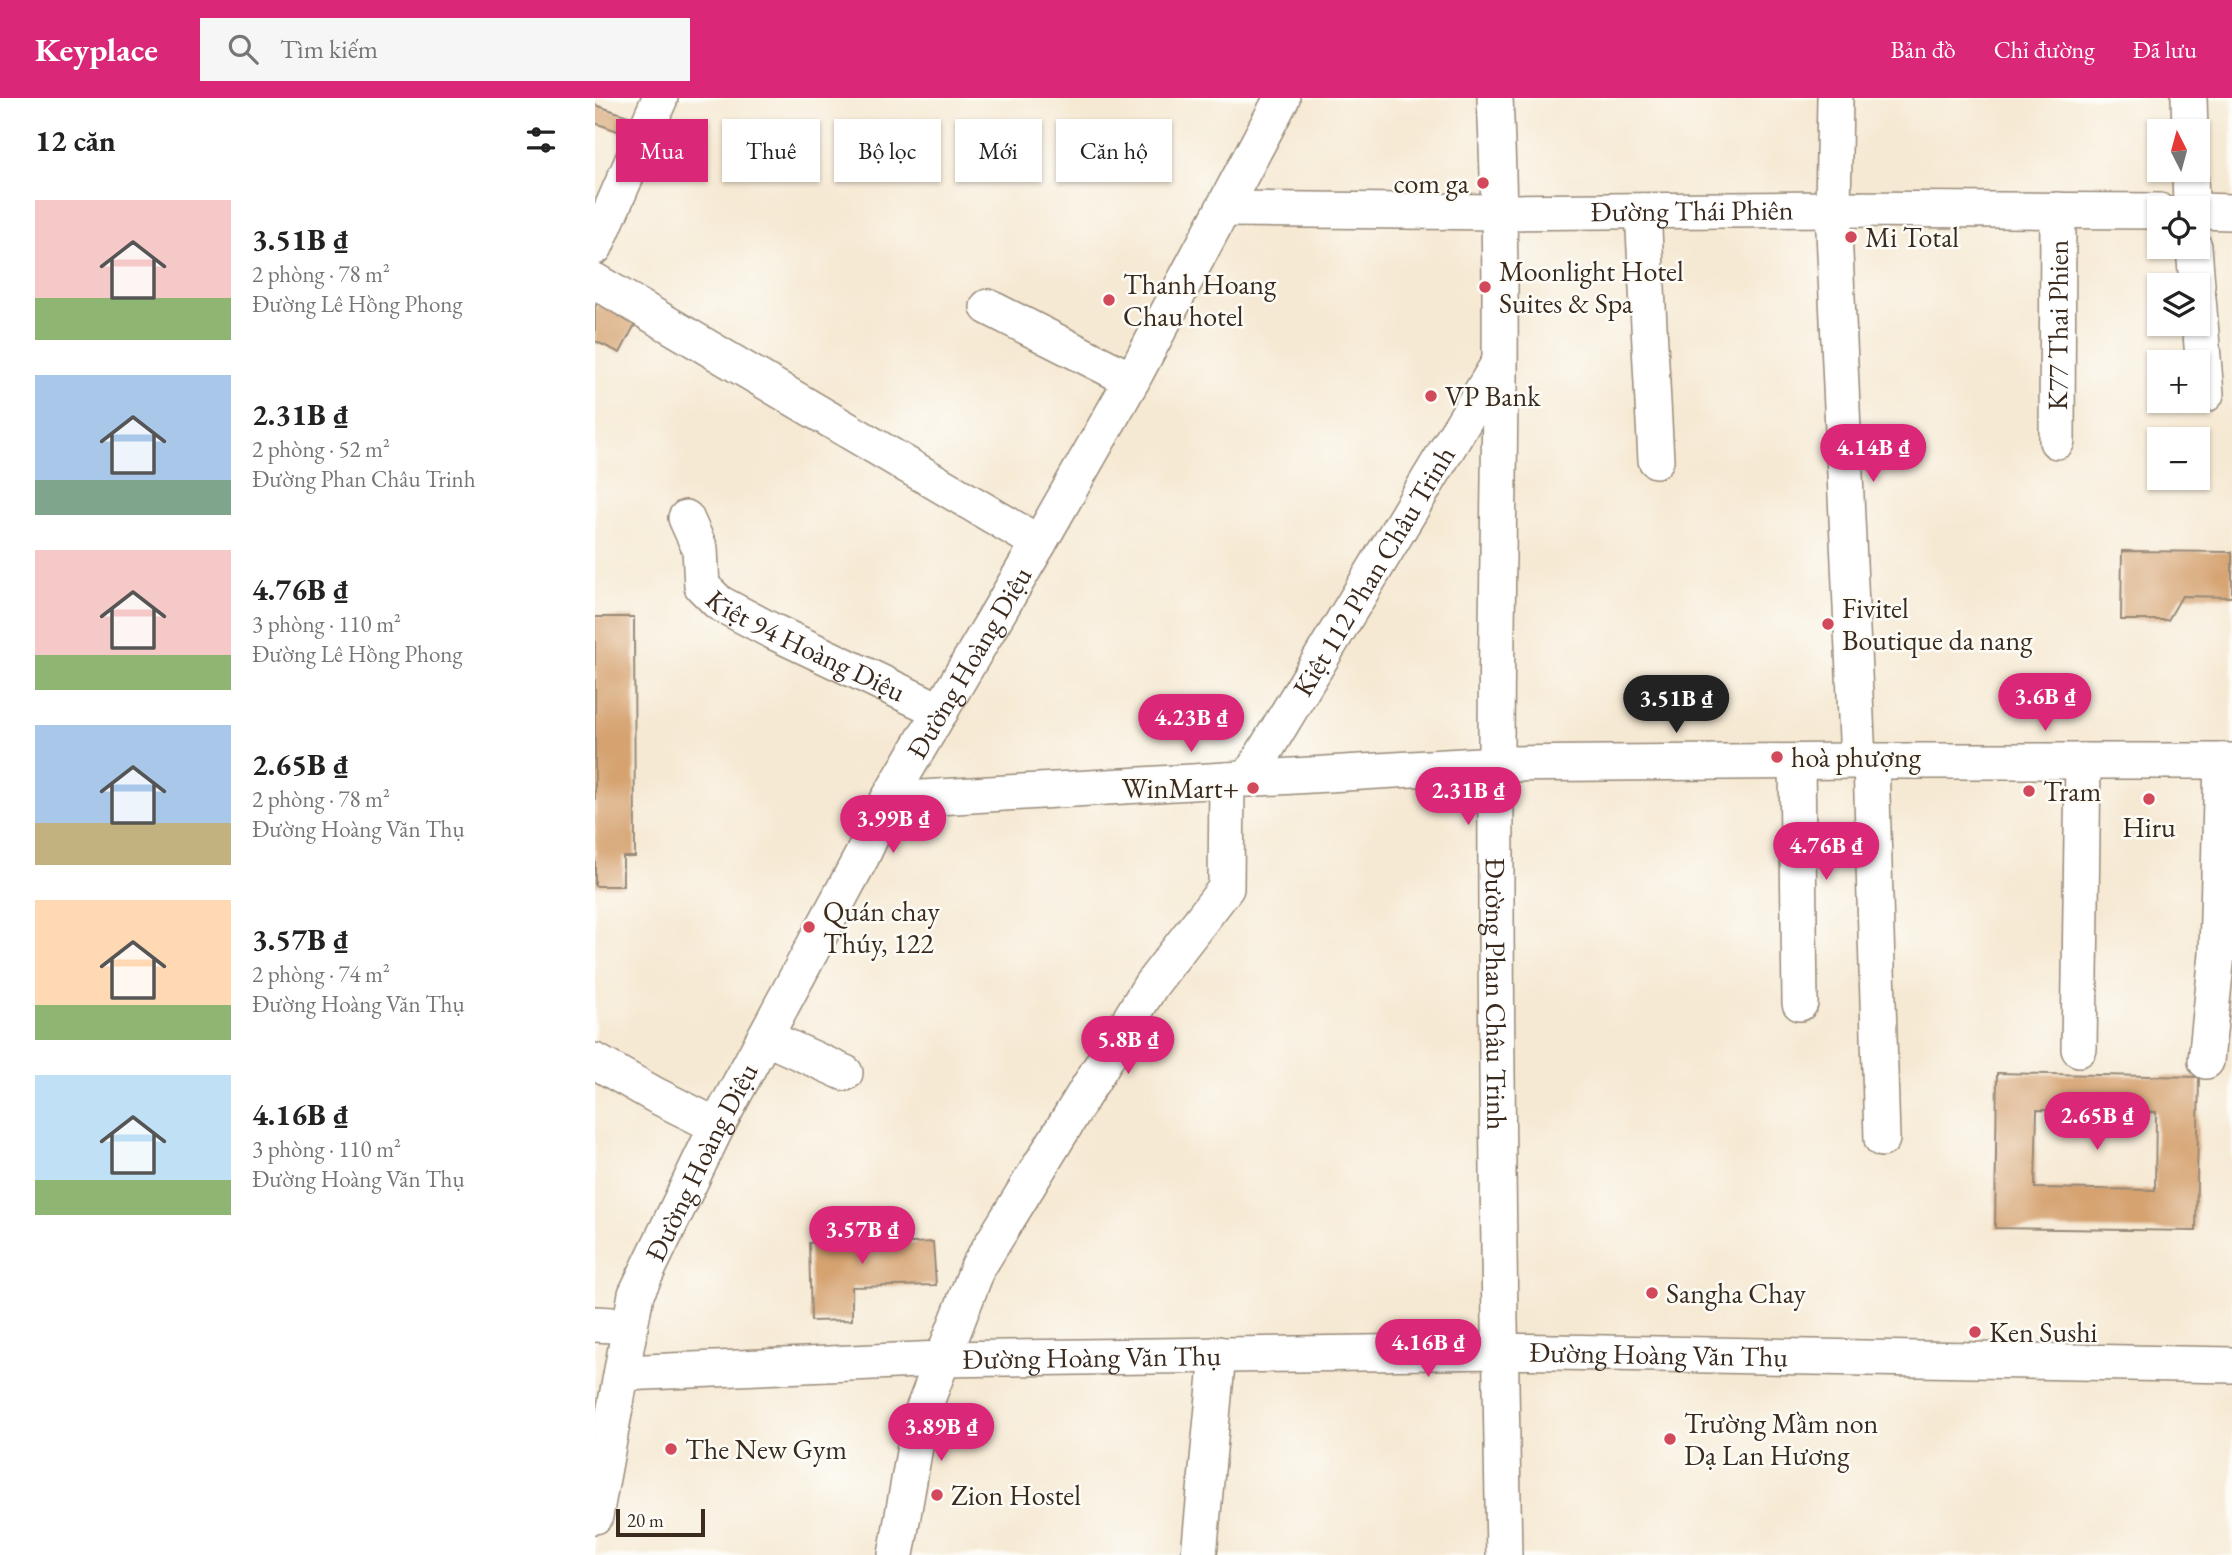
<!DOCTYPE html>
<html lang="vi">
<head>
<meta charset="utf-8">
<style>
  body { margin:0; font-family:"EB Garamond",serif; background:#f6f6f6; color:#222; height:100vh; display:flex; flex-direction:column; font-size:26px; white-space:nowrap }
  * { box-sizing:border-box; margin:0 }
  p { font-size:23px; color:#767676 }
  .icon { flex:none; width:38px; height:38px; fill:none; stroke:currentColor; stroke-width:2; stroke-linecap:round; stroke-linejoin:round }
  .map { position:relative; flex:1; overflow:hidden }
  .panel { display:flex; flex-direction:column; background:#fff; width:595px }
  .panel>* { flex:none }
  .hud { position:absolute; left:21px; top:21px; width:665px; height:63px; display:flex; gap:14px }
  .needle { width:46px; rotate:354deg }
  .controls { position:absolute; left:1552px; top:21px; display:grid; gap:14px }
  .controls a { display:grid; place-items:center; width:63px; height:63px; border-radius:0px; background:#fff; box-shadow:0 2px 5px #0004; font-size:35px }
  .scale { position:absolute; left:21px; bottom:18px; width:89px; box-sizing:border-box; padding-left:7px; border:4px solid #3b2a1e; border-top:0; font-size:19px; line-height:24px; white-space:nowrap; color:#3b2a1e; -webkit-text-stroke:5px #fdfcf7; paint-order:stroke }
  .price { position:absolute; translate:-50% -60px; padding:0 16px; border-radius:24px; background:#db2777; color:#fff; font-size:23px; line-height:46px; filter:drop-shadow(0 2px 4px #0008) }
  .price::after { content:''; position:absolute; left:50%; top:42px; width:21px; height:16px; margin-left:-10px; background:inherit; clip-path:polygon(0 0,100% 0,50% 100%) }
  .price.on { background:#222; color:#fff }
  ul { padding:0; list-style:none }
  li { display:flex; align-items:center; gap:21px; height:175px; padding:0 35px }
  li span { display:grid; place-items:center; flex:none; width:196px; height:140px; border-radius:0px; color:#555 }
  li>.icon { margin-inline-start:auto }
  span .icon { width:84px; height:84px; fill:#fffc; stroke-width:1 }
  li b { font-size:30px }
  h2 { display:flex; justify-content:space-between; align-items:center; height:84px; padding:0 35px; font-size:30px }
  .tag { padding:0 24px; border-radius:0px; background:#fff; box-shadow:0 2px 5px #0004; font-size:24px; line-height:63px }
  .tag.on { background:#db2777; color:#fff }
  header { display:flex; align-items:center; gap:42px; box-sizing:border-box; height:98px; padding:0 35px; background:#db2777; color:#fff }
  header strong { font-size:33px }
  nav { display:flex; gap:38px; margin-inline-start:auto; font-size:24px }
  .search { width:490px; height:63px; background:#f6f6f6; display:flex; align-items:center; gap:18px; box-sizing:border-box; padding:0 24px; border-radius:0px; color:#767676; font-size:26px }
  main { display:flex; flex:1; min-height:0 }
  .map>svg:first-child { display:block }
  .building { fill:#d5a26f; fill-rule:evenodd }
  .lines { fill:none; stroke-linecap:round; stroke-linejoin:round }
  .minor-casing { stroke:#988a78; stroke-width:38 }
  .minor { stroke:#fff; stroke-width:35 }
  .poi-dot { fill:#d1495b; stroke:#fdfcf7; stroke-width:2.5 }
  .labels { text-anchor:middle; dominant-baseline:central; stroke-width:5; stroke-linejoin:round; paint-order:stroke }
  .poi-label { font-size:28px; fill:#3b2a1e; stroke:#fdfcf7; text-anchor:start }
  .street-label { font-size:28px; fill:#3b2a1e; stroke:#fdfcf7 }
</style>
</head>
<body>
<header>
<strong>Keyplace</strong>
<div class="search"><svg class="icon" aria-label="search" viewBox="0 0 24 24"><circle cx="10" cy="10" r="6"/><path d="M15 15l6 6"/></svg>Tìm kiếm</div>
<nav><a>Bản đồ</a><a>Chỉ đường</a><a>Đã lưu</a></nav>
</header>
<main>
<section class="panel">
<h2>12 căn<svg class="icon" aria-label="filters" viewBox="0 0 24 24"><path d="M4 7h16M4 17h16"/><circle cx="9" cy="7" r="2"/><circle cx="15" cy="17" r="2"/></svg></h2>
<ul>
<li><span style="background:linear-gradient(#f6c9c9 70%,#8fb573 0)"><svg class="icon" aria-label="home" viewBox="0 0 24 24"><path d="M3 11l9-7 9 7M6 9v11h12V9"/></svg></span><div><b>3.51B ₫</b><p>2 phòng · 78 m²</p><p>Đường Lê Hồng Phong</p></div></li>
<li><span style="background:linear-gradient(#a9c7e8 75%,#7fa58c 0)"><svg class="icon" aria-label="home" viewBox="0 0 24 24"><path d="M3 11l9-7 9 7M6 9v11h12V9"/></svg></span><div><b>2.31B ₫</b><p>2 phòng · 52 m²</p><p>Đường Phan Châu Trinh</p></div></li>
<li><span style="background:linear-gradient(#f6c9c9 75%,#8fb573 0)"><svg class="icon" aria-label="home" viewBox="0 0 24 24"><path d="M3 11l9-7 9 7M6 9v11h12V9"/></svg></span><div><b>4.76B ₫</b><p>3 phòng · 110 m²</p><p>Đường Lê Hồng Phong</p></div></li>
<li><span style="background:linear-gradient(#a9c7e8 70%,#c2b280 0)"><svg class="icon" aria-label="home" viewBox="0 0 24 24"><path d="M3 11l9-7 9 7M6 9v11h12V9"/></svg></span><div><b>2.65B ₫</b><p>2 phòng · 78 m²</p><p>Đường Hoàng Văn Thụ</p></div></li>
<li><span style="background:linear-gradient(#ffd9b3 75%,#8fb573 0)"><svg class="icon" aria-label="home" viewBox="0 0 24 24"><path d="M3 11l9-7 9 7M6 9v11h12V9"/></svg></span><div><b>3.57B ₫</b><p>2 phòng · 74 m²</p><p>Đường Hoàng Văn Thụ</p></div></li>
<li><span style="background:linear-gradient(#bfe0f5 75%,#8fb573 0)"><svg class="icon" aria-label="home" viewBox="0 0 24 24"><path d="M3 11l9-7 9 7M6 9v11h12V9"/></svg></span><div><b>4.16B ₫</b><p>3 phòng · 110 m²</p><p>Đường Hoàng Văn Thụ</p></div></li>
</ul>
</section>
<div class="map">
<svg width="1637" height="1457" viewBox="0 0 1637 1457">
  <rect width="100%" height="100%" fill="#fdfcf7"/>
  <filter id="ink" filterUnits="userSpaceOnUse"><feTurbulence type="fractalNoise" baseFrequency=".0143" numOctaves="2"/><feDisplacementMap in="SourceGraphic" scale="14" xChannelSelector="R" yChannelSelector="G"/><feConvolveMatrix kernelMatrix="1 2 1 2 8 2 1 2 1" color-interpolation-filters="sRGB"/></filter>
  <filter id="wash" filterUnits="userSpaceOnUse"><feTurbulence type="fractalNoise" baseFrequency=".00686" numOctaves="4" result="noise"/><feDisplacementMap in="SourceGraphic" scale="28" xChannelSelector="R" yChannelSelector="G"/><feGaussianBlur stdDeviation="1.57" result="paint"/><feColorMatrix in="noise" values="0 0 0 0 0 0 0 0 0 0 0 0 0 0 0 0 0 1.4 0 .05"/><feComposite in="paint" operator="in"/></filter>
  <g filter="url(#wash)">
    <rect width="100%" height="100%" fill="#f6e9d3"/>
    <g id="blocks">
      <!-- building -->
      <g class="building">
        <polygon points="0,7 36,19 31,36 0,25"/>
        <polygon points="8,194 47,213 25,255 0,243 0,209"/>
        <polygon points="1527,453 1637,454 1637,499 1587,498 1573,522 1526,522"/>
        <polygon points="0,519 39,519 40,759 28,759 28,788 0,788"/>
        <path d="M1402 975 1604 979 1601 1133 1400 1130ZM1442 1012 1561 1014 1560 1092 1440 1090Z"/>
        <polygon points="272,1115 273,1127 294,1127 296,1146 338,1144 341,1187 257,1189 257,1222 216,1223 214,1145 234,1143 233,1128 249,1126 249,1117"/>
      </g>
    </g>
  </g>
  <g filter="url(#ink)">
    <use href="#blocks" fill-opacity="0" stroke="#988a78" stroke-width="2"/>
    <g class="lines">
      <!-- minor casing -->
      <g class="minor-casing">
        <g id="minor">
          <path id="s1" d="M900 0C911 222 901 444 901 666 900 930 904 1193 909 1457"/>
          <polyline points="1240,0 1238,111 1263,663"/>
          <polyline points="1594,0 1595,33"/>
          <polyline points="1595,72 1596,110"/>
          <path id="s2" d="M628 111 906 114 1238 111 1564 113"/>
          <polyline points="1048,113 1061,362"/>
          <polyline points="1603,113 1637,114"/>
          <polyline points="0,149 65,0"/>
          <polyline points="1599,149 1602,187"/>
          <polyline points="0,183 444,445"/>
          <polyline points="1603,200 1611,296"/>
          <polyline points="393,209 537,282"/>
          <path id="s3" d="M1462 343 1463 112"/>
          <path id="s4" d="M91 420 105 451 107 488 124 505 175 532 346 613"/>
          <polyline points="1276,663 1287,1041"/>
          <polyline points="1202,664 1205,905"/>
          <path id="s5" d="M653 681 904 265"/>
          <polyline points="293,702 901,666 1263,663 1637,663"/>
          <polyline points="170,939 250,975"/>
          <polyline points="1484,951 1488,663"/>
          <polyline points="0,963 60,997 122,1028"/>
          <polyline points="1611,963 1622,856 1627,663"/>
          <polyline points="0,1226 35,1228"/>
          <path id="s6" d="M28 1275 346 1261 905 1253 1637 1267"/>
          <path id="s7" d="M0 1418 41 1196 122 1028 267 758 293 702 444 445 537 282 687 0"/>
          <polyline points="301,1457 325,1320 383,1169 556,887 631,790 632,682"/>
          <polyline points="604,1457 623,1256"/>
        </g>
      </g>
      <!-- minor -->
      <use href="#minor" class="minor"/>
    </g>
  </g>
  <!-- markers -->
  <g class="poi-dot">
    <circle cx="888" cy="85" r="7"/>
    <circle cx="1256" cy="139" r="7"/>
    <circle cx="890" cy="189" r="7"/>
    <circle cx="514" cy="202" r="7"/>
    <circle cx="836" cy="298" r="7"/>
    <circle cx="1233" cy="526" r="7"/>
    <circle cx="1182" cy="659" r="7"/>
    <circle cx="658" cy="690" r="7"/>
    <circle cx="1434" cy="693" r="7"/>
    <circle cx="1554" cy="701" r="7"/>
    <circle cx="214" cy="829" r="7"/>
    <circle cx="1057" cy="1195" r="7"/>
    <circle cx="1380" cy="1234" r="7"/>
    <circle cx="1075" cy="1341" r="7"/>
    <circle cx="76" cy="1351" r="7"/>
    <circle cx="342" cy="1397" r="7"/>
  </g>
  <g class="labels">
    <!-- poi labels -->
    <g class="poi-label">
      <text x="874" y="85" text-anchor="end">com ga</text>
      <text x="1270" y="139">Mi Total</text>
      <text x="904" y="173">Moonlight Hotel<tspan x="904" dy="32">Suites &amp; Spa</tspan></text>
      <text x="528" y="186">Thanh Hoang<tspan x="528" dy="32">Chau hotel</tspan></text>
      <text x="850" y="298">VP Bank</text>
      <text x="1247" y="510">Fivitel<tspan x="1247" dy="32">Boutique da nang</tspan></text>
      <text x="1196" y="659">hoà phượng</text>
      <text x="644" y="690" text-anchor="end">WinMart+</text>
      <text x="1448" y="693">Tram</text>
      <text x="1554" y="729" text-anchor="middle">Hiru</text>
      <text x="228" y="813">Quán chay<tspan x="228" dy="32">Thúy, 122</tspan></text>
      <text x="1071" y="1195">Sangha Chay</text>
      <text x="1394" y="1234">Ken Sushi</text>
      <text x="1089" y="1325">Trường Mầm non<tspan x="1089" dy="32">Dạ Lan Hương</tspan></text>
      <text x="90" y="1351">The New Gym</text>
      <text x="356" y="1397">Zion Hostel</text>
    </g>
    <!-- street labels -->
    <g class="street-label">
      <text stroke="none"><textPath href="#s2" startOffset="469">Đường Thái Phiên</textPath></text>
      <text stroke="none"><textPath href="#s3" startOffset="116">K77 Thai Phien</textPath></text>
      <text stroke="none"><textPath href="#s5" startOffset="243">Kiệt 112 Phan Châu Trinh</textPath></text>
      <text stroke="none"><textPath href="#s4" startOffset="192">Kiệt 94 Hoàng Diệu</textPath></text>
      <text stroke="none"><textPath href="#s7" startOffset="940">Đường Hoàng Diệu</textPath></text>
      <text stroke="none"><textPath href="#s1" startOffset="896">Đường Phan Châu Trinh</textPath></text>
      <text stroke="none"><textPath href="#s7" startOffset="373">Đường Hoàng Diệu</textPath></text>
      <text stroke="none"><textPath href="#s6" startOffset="1036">Đường Hoàng Văn Thụ</textPath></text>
      <text stroke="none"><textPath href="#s6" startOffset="469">Đường Hoàng Văn Thụ</textPath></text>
    </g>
  </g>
</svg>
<div class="controls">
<a><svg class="needle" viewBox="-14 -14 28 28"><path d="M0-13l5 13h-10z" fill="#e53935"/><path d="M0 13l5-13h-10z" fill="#767676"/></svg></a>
<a><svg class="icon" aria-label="locate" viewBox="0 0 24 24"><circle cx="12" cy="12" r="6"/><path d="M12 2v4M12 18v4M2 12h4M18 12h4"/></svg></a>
<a><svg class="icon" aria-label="layers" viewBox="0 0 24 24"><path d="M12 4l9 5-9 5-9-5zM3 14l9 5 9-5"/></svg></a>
<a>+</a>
<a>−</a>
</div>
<div class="scale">20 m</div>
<b class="price" style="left:1278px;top:386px">4.14B ₫</b>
<b class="price" style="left:1450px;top:635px">3.6B ₫</b>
<b class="price on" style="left:1081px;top:637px">3.51B ₫</b>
<b class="price" style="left:596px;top:656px">4.23B ₫</b>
<b class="price" style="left:873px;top:729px">2.31B ₫</b>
<b class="price" style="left:298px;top:757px">3.99B ₫</b>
<b class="price" style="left:1231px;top:784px">4.76B ₫</b>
<b class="price" style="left:533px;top:978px">5.8B ₫</b>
<b class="price" style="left:1502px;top:1054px">2.65B ₫</b>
<b class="price" style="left:267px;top:1168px">3.57B ₫</b>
<b class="price" style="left:833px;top:1281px">4.16B ₫</b>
<b class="price" style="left:346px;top:1365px">3.89B ₫</b>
<div class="hud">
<a class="tag on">Mua</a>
<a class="tag">Thuê</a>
<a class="tag">Bộ lọc</a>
<a class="tag">Mới</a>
<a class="tag">Căn hộ</a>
</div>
</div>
</main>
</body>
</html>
